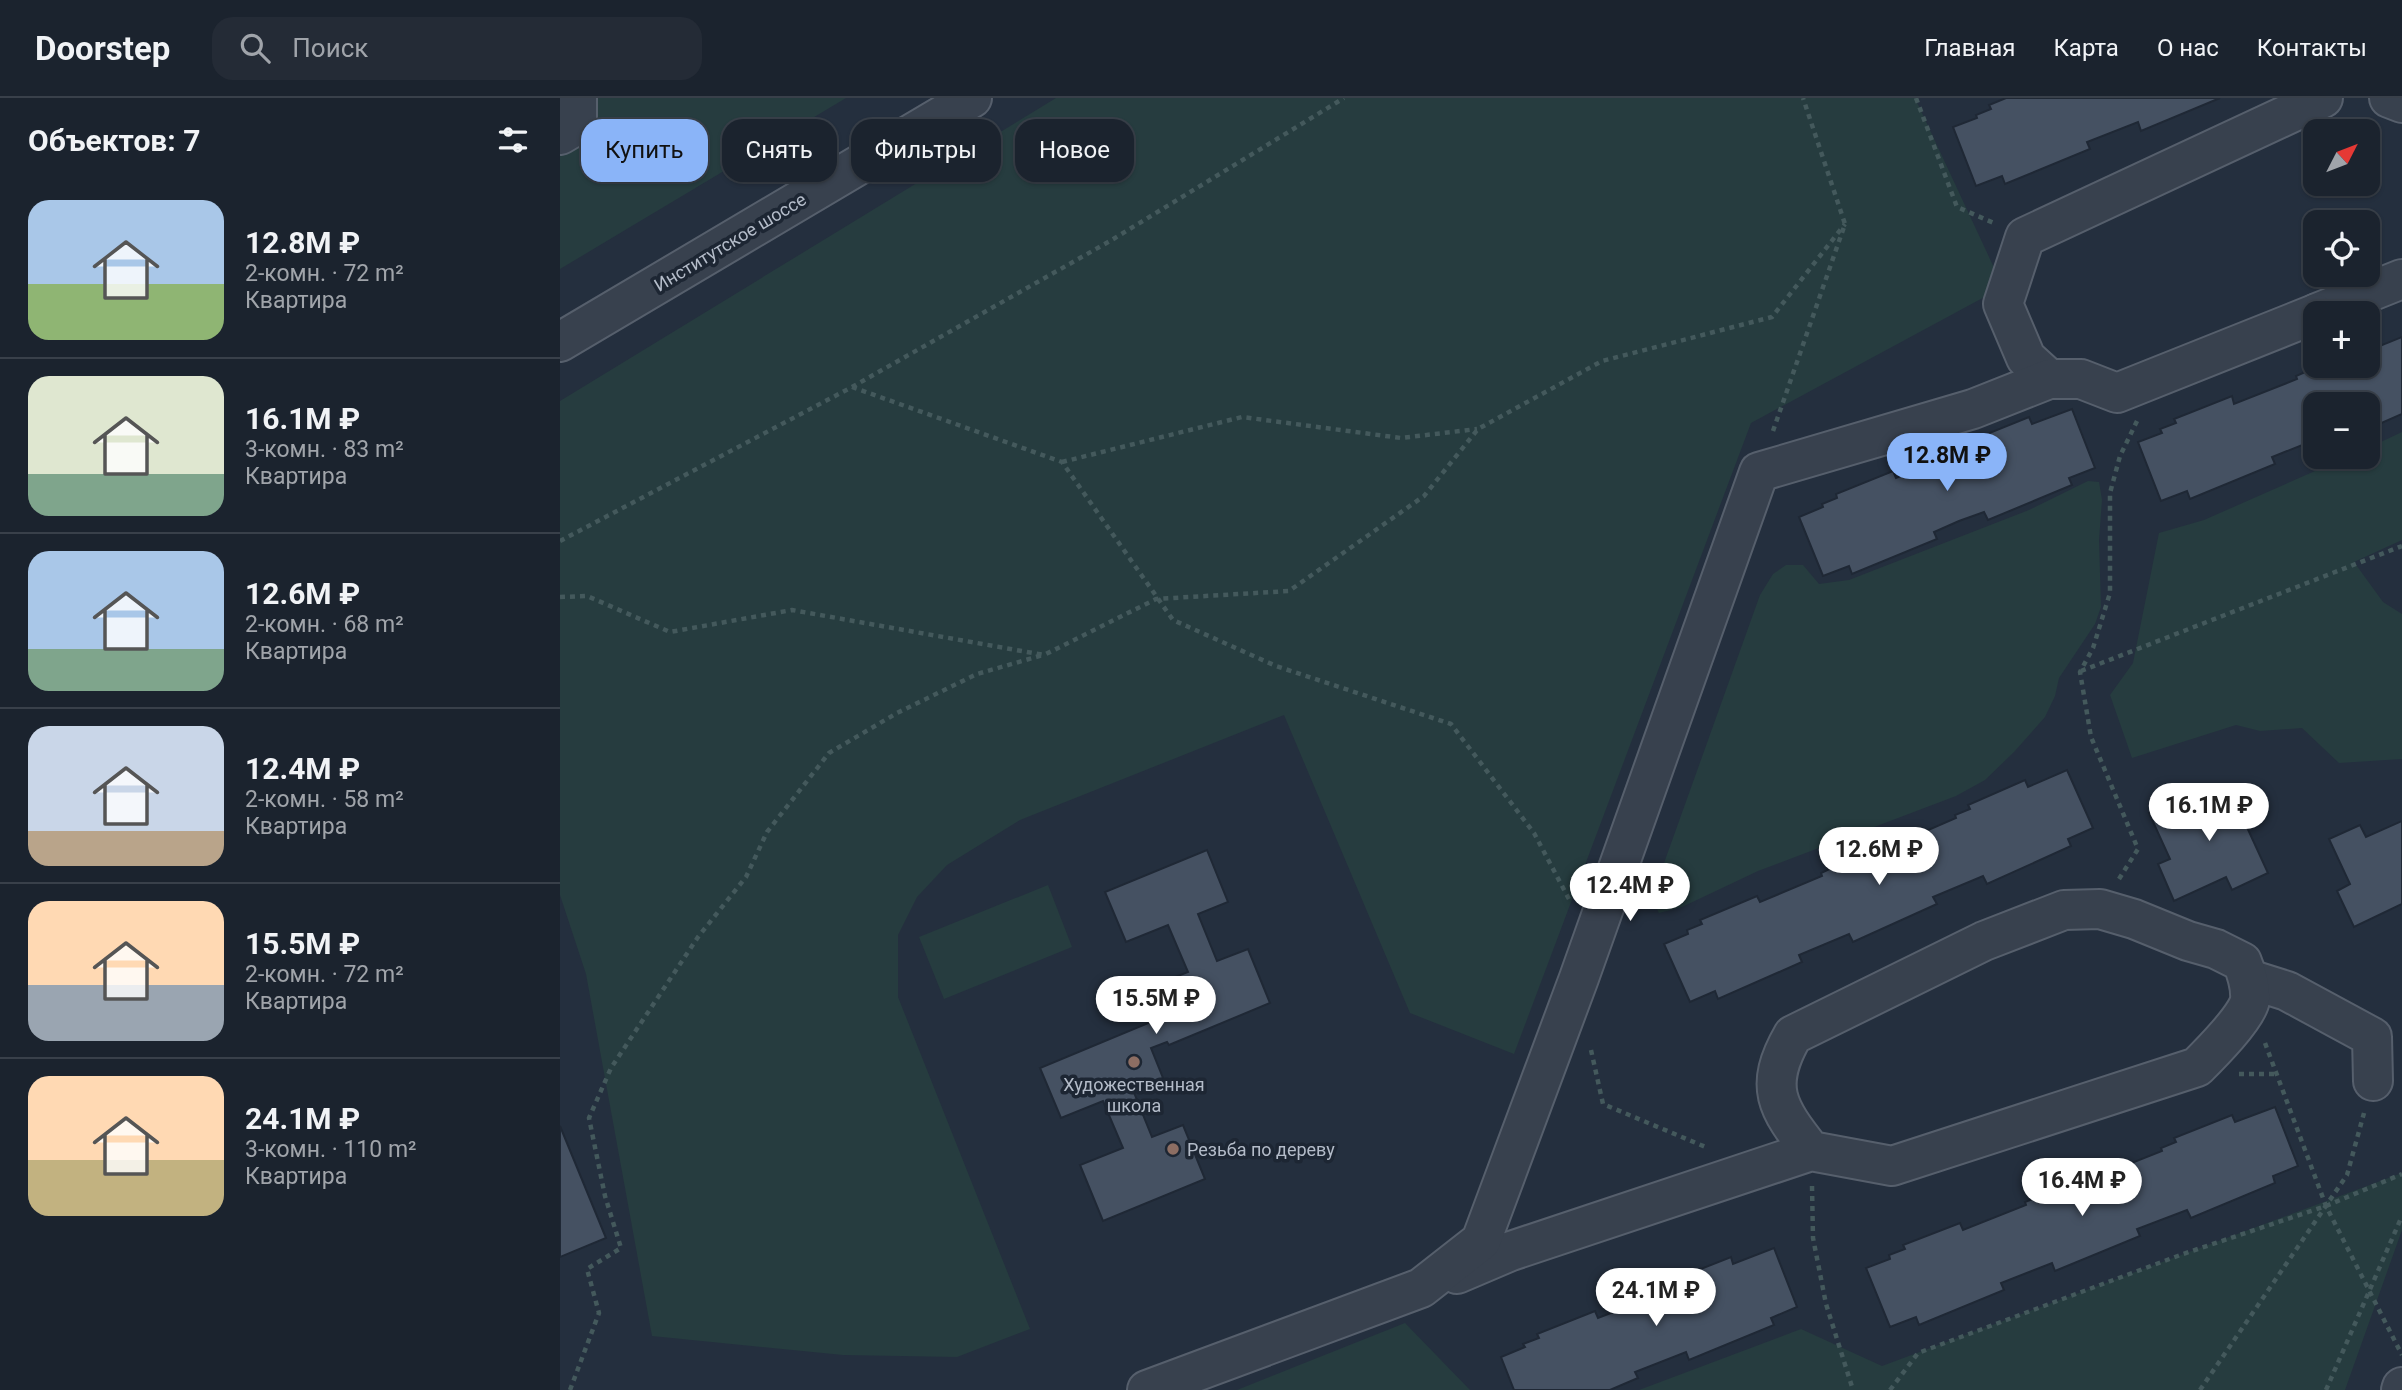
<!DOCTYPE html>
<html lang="ru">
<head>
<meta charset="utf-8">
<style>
  body { margin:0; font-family:Roboto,sans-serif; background:#242b36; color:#f1f3f6; height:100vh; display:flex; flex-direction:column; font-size:26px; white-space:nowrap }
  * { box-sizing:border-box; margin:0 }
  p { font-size:23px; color:#a0a4aa }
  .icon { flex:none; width:38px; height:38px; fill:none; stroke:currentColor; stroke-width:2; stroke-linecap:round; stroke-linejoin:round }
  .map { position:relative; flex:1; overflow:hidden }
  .details { display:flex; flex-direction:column; background:#1b232e; width:560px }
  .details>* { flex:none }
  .banner { position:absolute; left:21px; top:21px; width:665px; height:63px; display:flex; gap:14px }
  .needle { width:46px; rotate:48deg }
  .buttons { position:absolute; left:1743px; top:21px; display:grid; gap:14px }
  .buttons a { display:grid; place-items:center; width:77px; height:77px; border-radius:14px; background:#1b232e; box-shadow:0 2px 5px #0004,0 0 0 2px #39404a; font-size:35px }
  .price { position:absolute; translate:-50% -60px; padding:0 16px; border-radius:24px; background:#fff; color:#222; font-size:23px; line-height:46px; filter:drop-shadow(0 2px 4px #0008) }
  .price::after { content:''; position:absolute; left:50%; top:42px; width:21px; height:16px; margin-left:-10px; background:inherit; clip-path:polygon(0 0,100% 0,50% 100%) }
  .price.on { background:#8ab4f8; color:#111 }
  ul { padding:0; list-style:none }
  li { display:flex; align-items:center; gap:21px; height:175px; padding:0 28px }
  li+li { border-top:2px solid #39404a }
  li span { display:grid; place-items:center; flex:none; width:196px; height:140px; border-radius:21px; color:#555 }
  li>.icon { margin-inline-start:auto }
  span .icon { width:84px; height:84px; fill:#fffc; stroke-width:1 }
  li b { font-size:30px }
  h2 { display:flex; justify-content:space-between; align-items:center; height:84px; padding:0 28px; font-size:30px }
  .tag { padding:0 24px; border-radius:21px; background:#1b232e; box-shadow:0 2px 5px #0004,0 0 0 2px #39404a; font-size:24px; line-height:63px }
  .tag.on { background:#8ab4f8; color:#111 }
  header { display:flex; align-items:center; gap:42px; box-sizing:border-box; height:98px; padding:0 35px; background:#1b232e; border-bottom:2px solid #39404a }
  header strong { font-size:33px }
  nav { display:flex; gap:38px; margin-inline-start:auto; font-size:24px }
  .search { width:490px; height:63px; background:#242b36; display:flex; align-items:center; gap:18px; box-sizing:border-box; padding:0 24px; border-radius:21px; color:#a0a4aa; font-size:26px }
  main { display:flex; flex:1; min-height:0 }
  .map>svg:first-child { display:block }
  .green { fill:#263c3f }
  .building { fill:#455162; stroke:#1f2835; stroke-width:2 }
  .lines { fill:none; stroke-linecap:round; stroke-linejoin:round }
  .minor-casing { stroke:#565f6c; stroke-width:42 }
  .path { stroke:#44595c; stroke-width:4.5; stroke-dasharray:5 5; stroke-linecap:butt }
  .minor { stroke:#38414e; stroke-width:38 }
  .education-dot { fill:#8d6e63; stroke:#1d2633; stroke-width:2.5 }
  .labels { text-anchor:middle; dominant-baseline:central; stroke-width:7; stroke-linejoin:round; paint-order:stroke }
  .street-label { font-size:18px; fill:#b4bcc9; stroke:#1d2633 }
  .poi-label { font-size:18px; fill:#b4bcc9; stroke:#1d2633 }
</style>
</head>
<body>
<header>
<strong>Doorstep</strong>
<div class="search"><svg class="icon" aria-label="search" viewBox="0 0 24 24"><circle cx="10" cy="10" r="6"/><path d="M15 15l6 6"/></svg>Поиск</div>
<nav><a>Главная</a><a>Карта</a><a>О нас</a><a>Контакты</a></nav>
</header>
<main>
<section class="details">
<h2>Объектов: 7<svg class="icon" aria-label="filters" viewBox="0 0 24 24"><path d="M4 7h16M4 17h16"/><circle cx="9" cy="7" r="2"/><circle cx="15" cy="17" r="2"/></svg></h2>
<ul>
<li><span style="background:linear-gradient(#a9c7e8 60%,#8fb573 0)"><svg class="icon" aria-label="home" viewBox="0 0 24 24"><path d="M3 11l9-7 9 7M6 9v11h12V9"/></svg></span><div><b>12.8M ₽</b><p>2-комн. · 72 m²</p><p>Квартира</p></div></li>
<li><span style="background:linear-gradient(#dfe7d0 70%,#7fa58c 0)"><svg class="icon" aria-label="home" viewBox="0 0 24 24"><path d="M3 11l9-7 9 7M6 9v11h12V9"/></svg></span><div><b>16.1M ₽</b><p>3-комн. · 83 m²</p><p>Квартира</p></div></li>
<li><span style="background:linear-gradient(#a9c7e8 70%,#7fa58c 0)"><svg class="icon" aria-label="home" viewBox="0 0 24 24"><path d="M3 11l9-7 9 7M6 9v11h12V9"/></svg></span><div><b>12.6M ₽</b><p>2-комн. · 68 m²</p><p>Квартира</p></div></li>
<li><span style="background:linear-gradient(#c9d6e8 75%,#b9a48a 0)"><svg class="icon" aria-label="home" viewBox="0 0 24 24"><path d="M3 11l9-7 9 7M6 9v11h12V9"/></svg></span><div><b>12.4M ₽</b><p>2-комн. · 58 m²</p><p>Квартира</p></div></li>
<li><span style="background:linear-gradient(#ffd9b3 60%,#9aa5b1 0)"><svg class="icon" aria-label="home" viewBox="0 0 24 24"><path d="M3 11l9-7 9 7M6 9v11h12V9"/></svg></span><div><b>15.5M ₽</b><p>2-комн. · 72 m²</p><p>Квартира</p></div></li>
<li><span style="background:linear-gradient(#ffd9b3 60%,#c2b280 0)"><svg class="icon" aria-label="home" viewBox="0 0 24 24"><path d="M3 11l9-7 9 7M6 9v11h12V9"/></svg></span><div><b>24.1M ₽</b><p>3-комн. · 110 m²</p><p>Квартира</p></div></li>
</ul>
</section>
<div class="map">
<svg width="1842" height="1292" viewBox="0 0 1842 1292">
  <rect width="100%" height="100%" fill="#242f3e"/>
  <!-- green -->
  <g class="green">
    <polygon points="24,0 286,0 0,171 0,31"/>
    <polygon points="496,0 1355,0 1443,189 1191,325 954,956 850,915 724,617 460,722 387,767 357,799 338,837 338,899 470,1231 397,1259 283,1257 92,1238 26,876 0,797 0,303"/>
    <polygon points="1842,334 1842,442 1794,464 1823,504 1842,516 1842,661 1779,665 1742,630 1700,633 1676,627 1572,660 1550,597 1573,565 1599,435 1644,422 1787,359 1808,359 1808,350"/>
    <polygon points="1528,383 1539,384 1542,402 1539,442 1541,509 1535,526 1499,580 1495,598 1485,619 1454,654 1425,682 1396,698 1198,773 1122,809 1099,815 1093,803 1094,793 1200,497 1213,476 1226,467 1243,467 1259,486 1289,482 1469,412"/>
    <polygon points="488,787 512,849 384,901 359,839"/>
    <polygon points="1842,1075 1842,1132 1785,1292 1079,1292 1241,1231 1322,1268"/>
    <polygon points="845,1225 910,1292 677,1292"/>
  </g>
  <!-- building -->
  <g class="building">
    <polygon points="1446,0 1660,0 1581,33 1578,24 1527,44 1530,51 1445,86 1442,78 1416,88 1393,29 1417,20 1416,17 1431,11 1429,7"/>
    <polygon points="1842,239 1842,316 1808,331 1808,306 1755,306 1755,342 1712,359 1715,366 1630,401 1627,393 1601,403 1578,344 1602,335 1600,331 1616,325 1614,321 1672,298 1674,306 1737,281 1736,278 1752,271 1750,268 1755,266 1755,268 1808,268 1808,246 1810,252"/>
    <polygon points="1512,311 1535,370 1509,380 1512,387 1428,422 1424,414 1399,423 1374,434 1377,441 1292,476 1289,468 1263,478 1239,419 1263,409 1262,406 1277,400 1276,396 1333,373 1336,380 1399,355 1398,352 1413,346 1412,342 1469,319 1472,326"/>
    <polygon points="1507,672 1533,730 1508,741 1511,748 1427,786 1423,778 1373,799 1377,806 1293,844 1289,836 1239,857 1242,864 1158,901 1155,893 1130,904 1104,846 1128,836 1127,832 1142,826 1140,822 1197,798 1200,804 1262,778 1261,775 1276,768 1275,764 1331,740 1334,747 1396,720 1395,717 1410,711 1408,707 1465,682 1468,689"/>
    <polygon points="1685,686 1700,718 1685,725 1708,775 1672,792 1666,779 1614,803 1598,766 1610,761 1589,715 1621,701 1627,713"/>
    <polygon points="1842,723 1842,806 1794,829 1777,793 1790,786 1769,741 1800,727 1806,739"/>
    <polygon points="647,752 668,804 638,816 657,863 688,851 710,905 609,947 607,944 591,950 603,980 573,992 592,1039 623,1027 645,1081 543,1123 520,1067 563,1050 543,1003 501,1020 480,970 598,921 585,891 628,874 608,827 566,844 545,794"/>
    <polygon points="1715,1009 1738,1068 1713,1078 1715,1085 1631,1120 1627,1112 1577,1131 1580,1138 1495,1173 1492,1165 1441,1185 1444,1192 1359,1227 1356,1219 1330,1229 1306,1170 1330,1161 1329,1157 1345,1151 1343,1147 1400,1125 1403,1132 1466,1107 1465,1104 1480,1098 1479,1094 1536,1071 1539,1078 1602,1053 1601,1050 1616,1044 1614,1040 1672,1017 1675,1024"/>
    <polygon points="0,1028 46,1140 0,1159"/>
    <polygon points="1214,1150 1237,1209 1211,1220 1214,1227 1129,1262 1126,1254 1075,1274 1078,1280 1050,1292 954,1292 941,1259 965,1249 963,1246 979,1240 977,1236 1035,1213 1038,1220 1077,1205 1101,1195 1100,1192 1115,1186 1113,1182 1171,1159 1173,1166"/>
  </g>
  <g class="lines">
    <!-- minor casing -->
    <g class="minor-casing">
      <g id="minor">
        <polyline points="1829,0 1842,5"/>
        <polyline points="0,37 17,27 17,0"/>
        <polyline points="1757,215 1842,181"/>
        <polyline points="0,244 412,0"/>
        <polyline points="1489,281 1466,260 1443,206 1465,139 1763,0"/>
        <polyline points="1689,881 1727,893 1812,939 1813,983"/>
        <path d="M897 1176 951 1153 1251 1053 1332 1068 1637 969C1649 957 1688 918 1690 902 1691 889 1687 876 1682 864L1656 851 1628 843 1574 821 1540 811 1504 812 1424 843 1233 937C1203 989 1217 1010 1251 1053"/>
        <polyline points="587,1292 861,1190 921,1143 1019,880 1199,374 1413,311 1489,281 1521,281 1557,295 1755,216"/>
        <polyline points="1841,1292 1842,1289"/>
      </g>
    </g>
    <!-- path -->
    <g class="path">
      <polyline points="1356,0 1397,109 1436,126"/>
      <polyline points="292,289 502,364 613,522 716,568 891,626 974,735 1010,803"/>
      <polyline points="1213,333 1285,126 1243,0"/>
      <polyline points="502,364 682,319 841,340 917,331"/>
      <polyline points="0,443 292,289 550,143 784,0"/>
      <polyline points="0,499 27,498 110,534 232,512 484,557 596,501 729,493 864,398 918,331 1042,263 1212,219 1285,126"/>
      <polyline points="1521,573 1842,448"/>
      <polyline points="1559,781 1578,751 1531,639 1520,574 1533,550 1550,495 1550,395 1560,358 1577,323"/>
      <polyline points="1705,945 1766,1108 1842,1257"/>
      <polyline points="1031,952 1043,1006 1148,1050"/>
      <polyline points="1679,976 1717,976"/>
      <polyline points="1252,1088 1253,1140 1266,1206 1293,1292"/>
      <polyline points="10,1292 39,1215 27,1171 61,1150 45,1098 29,1020 51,970 138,839 186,779 207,734 269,655 337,615 417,576 483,557"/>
      <polyline points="1330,1292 1358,1255 1623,1156 1766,1108 1842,1076"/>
      <polyline points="1640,1292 1787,1077 1804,1015"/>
      <polyline points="1766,1292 1842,1118"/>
    </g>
    <!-- minor -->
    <use href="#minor" class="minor"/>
  </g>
  <!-- markers -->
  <g class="education-dot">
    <circle cx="574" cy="964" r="7"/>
    <circle cx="613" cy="1051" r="7"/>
  </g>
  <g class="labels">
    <!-- street labels -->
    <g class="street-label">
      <text transform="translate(170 144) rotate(-31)">Институтское шоссе</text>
    </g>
    <!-- poi labels -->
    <g class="poi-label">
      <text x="574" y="986">Художественная<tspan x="574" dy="21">школа</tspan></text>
      <text x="627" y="1051" text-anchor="start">Резьба по дереву</text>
    </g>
  </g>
</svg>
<div class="buttons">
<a><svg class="needle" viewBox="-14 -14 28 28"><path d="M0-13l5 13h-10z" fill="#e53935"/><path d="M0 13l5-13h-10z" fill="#a0a4aa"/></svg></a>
<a><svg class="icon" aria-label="locate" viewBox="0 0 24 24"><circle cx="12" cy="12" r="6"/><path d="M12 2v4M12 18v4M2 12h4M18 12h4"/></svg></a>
<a>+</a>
<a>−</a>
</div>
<b class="price on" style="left:1387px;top:395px">12.8M ₽</b>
<b class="price" style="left:1649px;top:745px">16.1M ₽</b>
<b class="price" style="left:1319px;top:789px">12.6M ₽</b>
<b class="price" style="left:1070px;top:825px">12.4M ₽</b>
<b class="price" style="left:596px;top:938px">15.5M ₽</b>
<b class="price" style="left:1522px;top:1120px">16.4M ₽</b>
<b class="price" style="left:1096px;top:1230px">24.1M ₽</b>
<div class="banner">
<a class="tag on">Купить</a>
<a class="tag">Снять</a>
<a class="tag">Фильтры</a>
<a class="tag">Новое</a>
</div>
</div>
</main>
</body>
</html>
